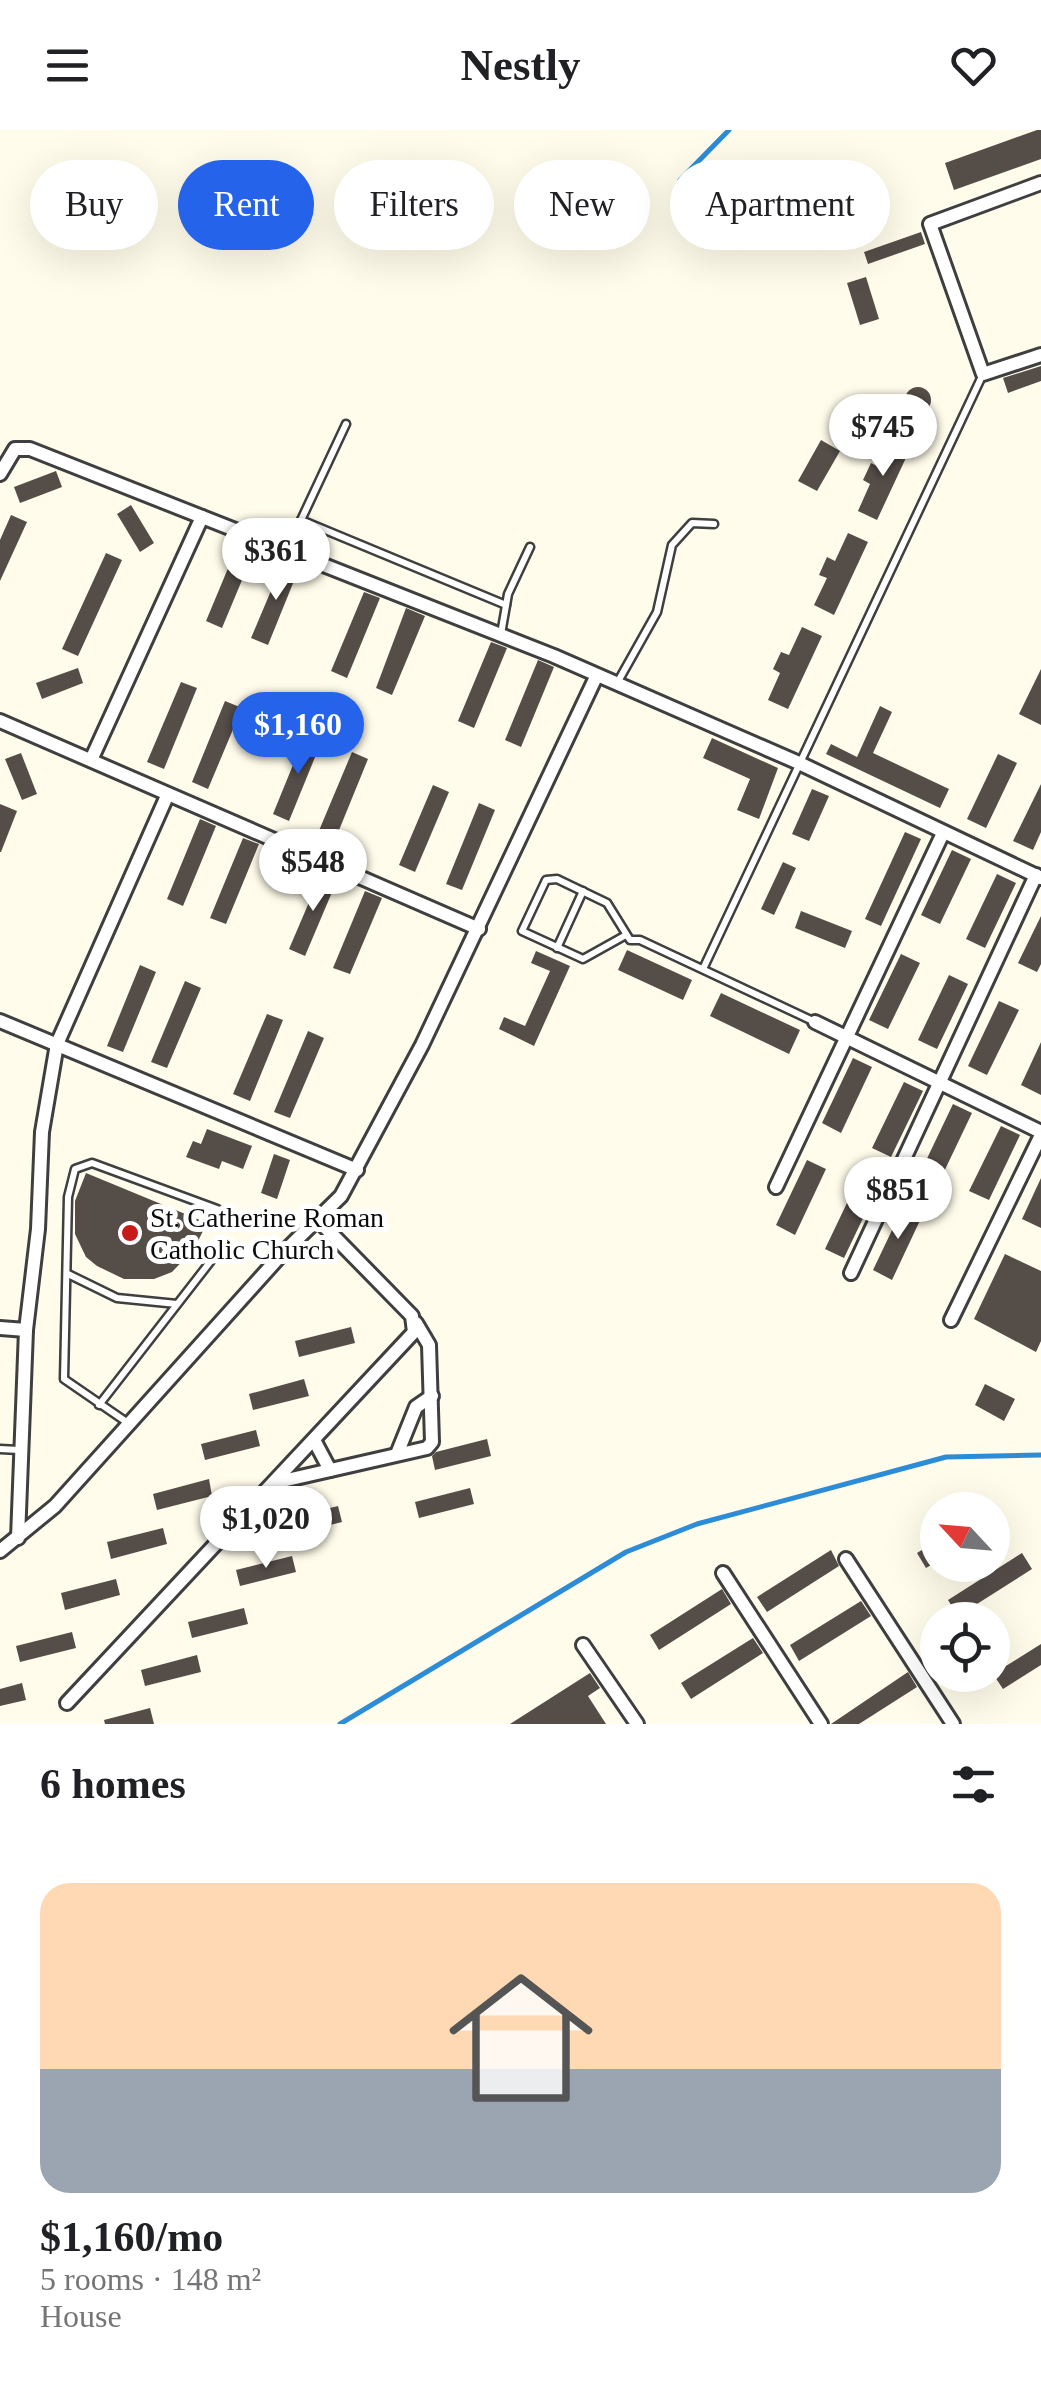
<!DOCTYPE html>
<html lang="en">
<head>
<meta charset="utf-8">
<style>
  body { margin:0; font-family:Georgia,serif; background:#f2f2f2; color:#202124; height:100vh; display:flex; flex-direction:column; font-size:38px; white-space:nowrap }
  * { box-sizing:border-box; margin:0 }
  p { font-size:32px; color:#757577 }
  .icon { flex:none; width:55px; height:55px; fill:none; stroke:currentColor; stroke-width:2; stroke-linecap:round; stroke-linejoin:round }
  .map { position:relative; height:1594px; overflow:hidden }
  .details { display:flex; flex-direction:column; background:#fff; flex:1 }
  .details>* { flex:none }
  .banner { position:absolute; left:30px; top:30px; width:982px; height:90px; display:flex; gap:20px }
  .needle { width:65px; rotate:296deg }
  .buttons { position:absolute; left:920px; top:1362px; display:grid; gap:20px }
  .buttons a { display:grid; place-items:center; width:90px; height:90px; border-radius:50%; background:#fff; box-shadow:0 10px 40px #0002; font-size:50px }
  .price { position:absolute; translate:-50% -85px; padding:0 22px; border-radius:35px; background:#fff; color:#222; font-size:32px; line-height:65px; filter:drop-shadow(0 2px 5px #0008) }
  .price::after { content:''; position:absolute; left:50%; top:60px; width:30px; height:22px; margin-left:-15px; background:inherit; clip-path:polygon(0 0,100% 0,50% 100%) }
  .price.on { background:#2563eb; color:#fff }
  ul { padding:0; list-style:none }
  li { display:grid; align-content:center; gap:20px; height:530px; padding:0 40px }
  li+li { border-top:2px solid #e0e0e0 }
  li span { display:grid; place-items:center; height:310px; border-radius:30px; color:#555 }
  li>.icon { margin-inline-start:auto }
  span .icon { width:180px; height:180px; fill:#fffc; stroke-width:1 }
  li b { font-size:42px }
  h2 { display:flex; justify-content:space-between; align-items:center; height:120px; padding:0 40px; font-size:42px }
  .pill { padding:0 35px; border-radius:45px; background:#fff; box-shadow:0 10px 40px #0002; font-size:35px; line-height:90px }
  .pill.on { background:#2563eb; color:#fff }
  header { display:flex; justify-content:space-between; align-items:center; height:130px; padding:0 40px; background:#fff; font-size:45px; font-weight:700 }
  .map>svg:first-child { display:block }
  .lines { fill:none; stroke-linecap:round; stroke-linejoin:round }
  .stream { stroke:#2d8cd7; stroke-width:5 }
  .building { fill:#554d48 }
  .service-casing { stroke:#3f3f3f; stroke-width:11 }
  .minor-casing { stroke:#3f3f3f; stroke-width:18 }
  .service { stroke:#fff; stroke-width:6 }
  .minor { stroke:#fff; stroke-width:12 }
  .poi-dot { fill:#c61a1b; stroke:#fff; stroke-width:4 }
  .labels { text-anchor:middle; dominant-baseline:central; stroke-width:10; stroke-linejoin:round; paint-order:stroke }
  .poi-label { font-size:28px; fill:#0c0c0c; stroke:#fff; text-anchor:start }
</style>
</head>
<body>
<header><svg class="icon" aria-label="menu" viewBox="0 0 24 24"><path d="M4 6h16M4 12h16M4 18h16"/></svg>Nestly<svg class="icon" aria-label="heart" viewBox="0 0 24 24"><path d="M12 20l-8-8c-3-5 5-10 8-4 3-6 11-1 8 4z"/></svg></header>
<div class="map">
<svg width="1041" height="1594" viewBox="0 0 1041 1594">
  <rect width="100%" height="100%" fill="#fffceb"/>
  <g class="lines">
    <!-- stream -->
    <g class="stream">
      <polyline points="680,50 729,0"/>
      <polyline points="340,1594 626,1422 697,1394 946,1327 1041,1325"/>
    </g>
  </g>
  <!-- building -->
  <g class="building">
    <polygon points="1037,0 1041,0 1041,29 954,60 945,33"/>
    <polygon points="921,102 925,114 868,134 864,122"/>
    <polygon points="866,147 879,189 860,195 847,153"/>
    <polygon points="1041,236 1041,251 1008,263 1003,248"/>
    <circle cx="918" cy="270" r="13"/>
    <polygon points="892,308 911,317 877,390 858,381 870,354 863,350 871,333 879,337"/>
    <polygon points="821,310 840,321 817,361 798,351"/>
    <polygon points="56,341 62,357 20,373 14,357"/>
    <polygon points="131,375 154,413 140,422 117,384"/>
    <polygon points="11,385 27,392 0,451 0,410"/>
    <polygon points="848,403 868,412 834,485 814,475 827,448 819,445 827,427 835,431"/>
    <polygon points="239,412 255,419 222,498 206,491"/>
    <polygon points="106,423 122,430 78,526 62,519"/>
    <polygon points="284,430 300,436 268,515 251,508"/>
    <polygon points="364,462 380,468 347,548 331,541"/>
    <polygon points="406,478 425,486 392,565 376,558"/>
    <polygon points="802,497 822,506 788,579 768,570 780,543 773,539 781,522 789,525"/>
    <polygon points="491,512 507,518 474,598 458,591"/>
    <polygon points="538,530 554,537 521,617 505,610"/>
    <polygon points="78,538 83,553 42,569 36,553"/>
    <polygon points="1041,539 1041,595 1019,584"/>
    <polygon points="181,552 197,558 164,639 147,632"/>
    <polygon points="225,571 242,578 208,659 192,652"/>
    <polygon points="880,576 892,582 873,623 949,659 940,678 826,624 831,614 857,627"/>
    <polygon points="306,603 322,610 289,691 273,684"/>
    <polygon points="712,608 778,638 759,689 737,680 750,649 703,628"/>
    <polygon points="352,622 368,629 335,710 318,703"/>
    <polygon points="21,623 37,664 22,670 5,629"/>
    <polygon points="998,624 1017,633 986,698 967,689"/>
    <polygon points="1041,654 1041,702 1033,720 1013,711"/>
    <polygon points="433,655 449,662 415,742 399,735"/>
    <polygon points="812,659 829,666 809,711 792,704"/>
    <polygon points="479,673 495,680 462,760 446,754"/>
    <polygon points="0,674 17,681 1,722 0,722"/>
    <polygon points="200,689 216,696 183,776 167,769"/>
    <polygon points="905,702 921,709 881,796 865,789"/>
    <polygon points="243,708 259,714 226,794 210,788"/>
    <polygon points="952,720 971,729 940,794 921,785"/>
    <polygon points="783,732 796,738 774,785 761,779"/>
    <polygon points="322,742 338,748 305,826 289,819"/>
    <polygon points="997,744 1016,753 985,818 966,809"/>
    <polygon points="365,761 382,768 350,844 333,838"/>
    <polygon points="801,781 852,801 845,818 795,798"/>
    <polygon points="1041,786 1041,834 1037,842 1018,833"/>
    <polygon points="627,820 692,850 683,870 618,840"/>
    <polygon points="536,821 570,836 534,916 499,899 504,887 525,896 550,841 531,833"/>
    <polygon points="901,824 920,833 888,899 869,890"/>
    <polygon points="140,835 156,842 123,922 107,916"/>
    <polygon points="949,845 968,854 937,919 918,910"/>
    <polygon points="185,851 201,858 167,938 151,932"/>
    <polygon points="721,863 800,900 789,924 710,886"/>
    <polygon points="999,871 1019,880 987,945 968,936"/>
    <polygon points="267,884 283,890 250,971 233,964"/>
    <polygon points="308,901 324,908 290,988 274,982"/>
    <polygon points="1041,912 1041,965 1021,955"/>
    <polygon points="853,928 872,937 841,1003 822,993"/>
    <polygon points="904,952 923,961 891,1027 872,1018"/>
    <polygon points="953,974 972,983 941,1048 922,1039"/>
    <polygon points="1001,996 1020,1005 989,1070 969,1061"/>
    <polygon points="207,999 252,1016 243,1039 222,1031 219,1039 186,1027 193,1011 201,1014"/>
    <polygon points="274,1024 290,1030 277,1069 261,1063"/>
    <polygon points="807,1030 826,1039 795,1105 776,1095"/>
    <polygon points="86,1043 207,1093 194,1119 172,1142 154,1149 124,1149 97,1136 86,1127 75,1104 75,1071"/>
    <polygon points="1041,1048 1041,1098 1022,1089"/>
    <polygon points="856,1054 875,1063 844,1128 825,1119"/>
    <polygon points="904,1075 923,1084 892,1150 873,1140"/>
    <polygon points="1005,1124 1041,1141 1041,1211 1036,1222 974,1189"/>
    <polygon points="351,1197 355,1213 299,1227 295,1211"/>
    <polygon points="304,1249 309,1266 253,1280 249,1264"/>
    <polygon points="985,1254 1015,1269 1004,1291 975,1275"/>
    <polygon points="256,1300 260,1316 205,1330 201,1314"/>
    <polygon points="487,1309 491,1326 435,1340 432,1326 436,1322"/>
    <polygon points="209,1349 212,1366 157,1380 153,1364"/>
    <polygon points="470,1358 474,1374 419,1388 415,1372"/>
    <polygon points="338,1376 342,1392 286,1406 282,1390"/>
    <polygon points="163,1398 167,1414 111,1429 107,1412"/>
    <polygon points="938,1410 938,1431 926,1438 917,1423"/>
    <polygon points="831,1420 839,1436 767,1482 757,1467"/>
    <polygon points="1022,1423 1032,1439 958,1486 948,1470"/>
    <polygon points="292,1426 296,1442 240,1456 236,1440"/>
    <polygon points="116,1449 120,1465 65,1480 61,1463"/>
    <polygon points="722,1459 731,1474 659,1520 650,1505"/>
    <polygon points="861,1471 871,1486 799,1531 790,1515"/>
    <polygon points="244,1478 248,1494 192,1508 188,1492"/>
    <polygon points="72,1502 76,1518 20,1532 16,1516"/>
    <polygon points="753,1508 763,1523 691,1569 681,1553"/>
    <polygon points="1041,1514 1041,1535 1003,1559 993,1544"/>
    <polygon points="197,1525 201,1542 145,1556 141,1540"/>
    <polygon points="908,1542 917,1557 859,1594 831,1594"/>
    <polygon points="590,1543 600,1558 588,1566 606,1594 510,1594"/>
    <polygon points="22,1553 26,1570 0,1576 0,1559"/>
    <polygon points="150,1578 154,1594 105,1594 104,1590"/>
  </g>
  <g class="lines">
    <!-- service casing -->
    <g class="service-casing">
      <g id="service">
        <polyline points="301,390 506,475"/>
        <polyline points="287,420 346,294"/>
        <polyline points="501,504 508,464 530,417"/>
        <polyline points="616,555 657,482 672,415 692,393 714,394"/>
        <polyline points="626,805 583,829 522,801 546,750 557,749 607,773 630,810 640,810 815,892"/>
        <polyline points="557,818 583,761"/>
        <polyline points="703,839 983,244"/>
        <polyline points="68,1144 117,1168 177,1174"/>
        <polyline points="99,1275 224,1114"/>
        <polyline points="128,1293 64,1249 68,1067 75,1039 92,1033 217,1079"/>
        <polyline points="0,1319 19,1320"/>
      </g>
    </g>
    <!-- minor casing -->
    <g class="minor-casing">
      <g id="minor">
        <polyline points="1041,53 930,94 983,244 1041,225"/>
        <polyline points="0,344 15,319 30,319 554,526 799,633 1041,748"/>
        <polyline points="0,591 479,799"/>
        <polyline points="91,630 202,387"/>
        <polyline points="0,891 357,1040"/>
        <polyline points="815,892 1041,1002"/>
        <polyline points="776,1057 943,703"/>
        <polyline points="851,1143 1036,745"/>
        <polyline points="951,1190 1041,1005"/>
        <polyline points="0,1198 26,1200"/>
        <polyline points="314,1310 330,1340"/>
        <polyline points="397,1324 416,1277 432,1266"/>
        <polyline points="278,1352 427,1318 432,1312 429,1215 416,1193"/>
        <polyline points="18,1408 26,1200 38,1099 42,1002 57,914 167,666"/>
        <polyline points="0,1421 55,1376 281,1125 341,1066 422,915 596,547"/>
        <polyline points="846,1429 953,1594"/>
        <polyline points="723,1443 821,1594"/>
        <polyline points="583,1515 637,1594"/>
        <polyline points="67,1573 414,1202 412,1186 318,1090"/>
      </g>
    </g>
    <!-- service -->
    <use href="#service" class="service"/>
    <!-- minor -->
    <use href="#minor" class="minor"/>
  </g>
  <!-- markers -->
  <circle class="poi-dot" cx="130" cy="1103" r="10"/>
  <g class="labels">
    <!-- poi labels -->
    <g class="poi-label">
      <text x="150" y="1087">St. Catherine Roman<tspan x="150" dy="32">Catholic Church</tspan></text>
    </g>
  </g>
</svg>
<div class="buttons">
<a><svg class="needle" viewBox="-14 -14 28 28"><path d="M0-13l5 13h-10z" fill="#e53935"/><path d="M0 13l5-13h-10z" fill="#757577"/></svg></a>
<a><svg class="icon" aria-label="locate" viewBox="0 0 24 24"><circle cx="12" cy="12" r="6"/><path d="M12 2v4M12 18v4M2 12h4M18 12h4"/></svg></a>
</div>
<b class="price" style="left:883px;top:349px">$745</b>
<b class="price" style="left:276px;top:473px">$361</b>
<b class="price on" style="left:298px;top:647px">$1,160</b>
<b class="price" style="left:313px;top:784px">$548</b>
<b class="price" style="left:898px;top:1112px">$851</b>
<b class="price" style="left:266px;top:1441px">$1,020</b>
<div class="banner">
<a class="pill">Buy</a>
<a class="pill on">Rent</a>
<a class="pill">Filters</a>
<a class="pill">New</a>
<a class="pill">Apartment</a>
</div>
</div>
<section class="details">
<h2>6 homes<svg class="icon" aria-label="filters" viewBox="0 0 24 24"><path d="M4 7h16M4 17h16"/><circle cx="9" cy="7" r="2"/><circle cx="15" cy="17" r="2"/></svg></h2>
<ul>
<li><span style="background:linear-gradient(#ffd9b3 60%,#9aa5b1 0)"><svg class="icon" aria-label="home" viewBox="0 0 24 24"><path d="M3 11l9-7 9 7M6 9v11h12V9"/></svg></span><div><b>$1,160/mo</b><p>5 rooms · 148 m²</p><p>House</p></div></li>
</ul>
</section>
</body>
</html>
